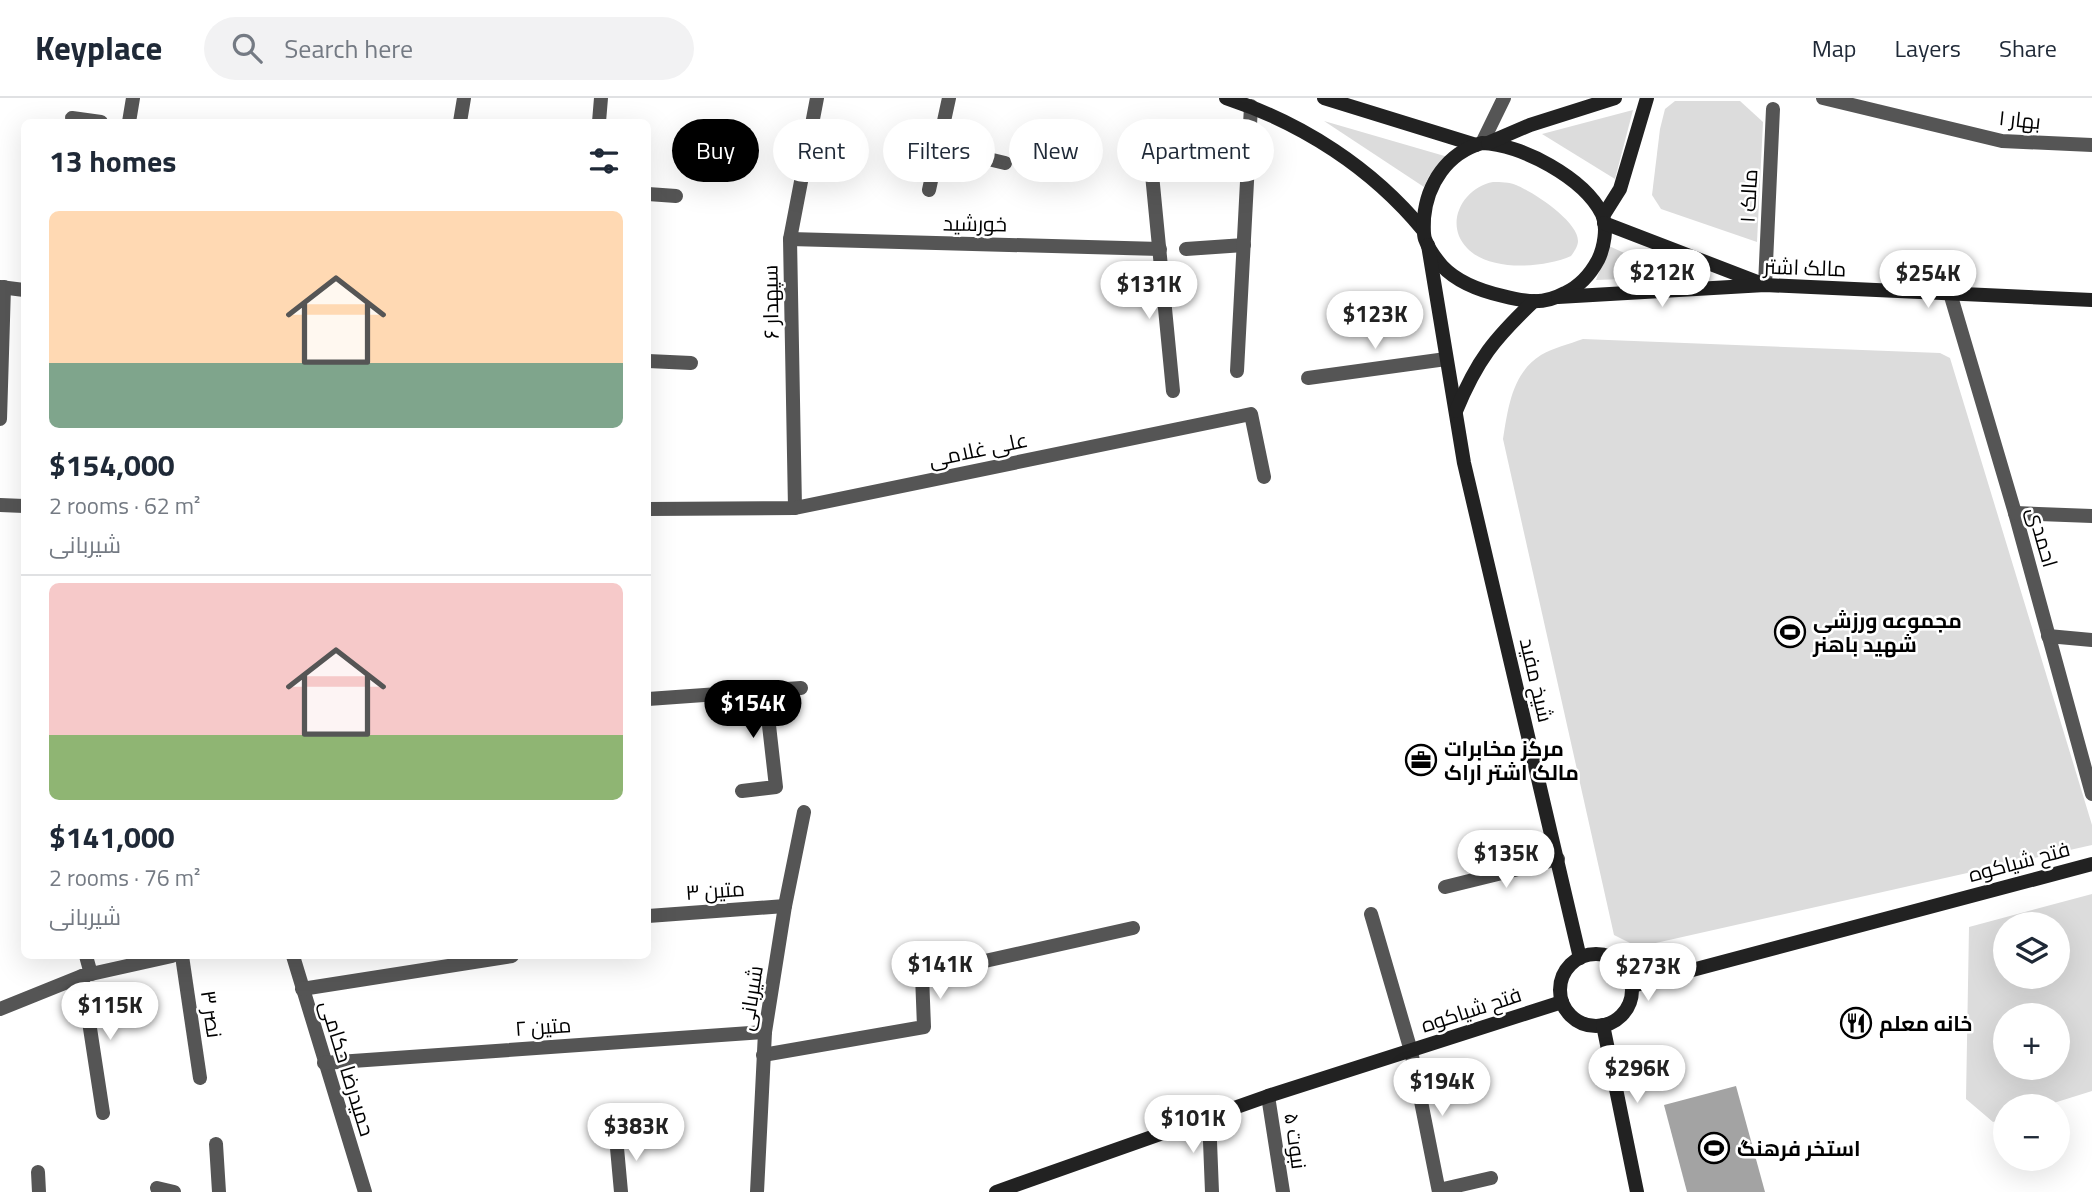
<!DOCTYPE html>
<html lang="en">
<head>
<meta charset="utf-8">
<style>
  body { margin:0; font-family:"Titillium Web",Cairo,sans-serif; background:#f2f2f3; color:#1f2937; height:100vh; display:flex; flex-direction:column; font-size:26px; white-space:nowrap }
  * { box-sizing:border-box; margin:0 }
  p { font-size:23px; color:#747a83 }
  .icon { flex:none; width:38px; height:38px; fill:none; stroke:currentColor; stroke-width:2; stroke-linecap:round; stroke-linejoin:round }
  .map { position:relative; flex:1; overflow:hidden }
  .sheet { position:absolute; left:21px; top:21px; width:630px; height:840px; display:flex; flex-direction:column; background:#fff; border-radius:10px; box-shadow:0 7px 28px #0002 }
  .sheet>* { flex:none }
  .guide { position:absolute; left:672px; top:21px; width:665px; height:63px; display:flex; gap:14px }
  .fabs { position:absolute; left:1993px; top:814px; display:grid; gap:14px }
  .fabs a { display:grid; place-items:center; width:77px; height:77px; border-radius:50%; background:#fff; box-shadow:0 7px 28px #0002; font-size:35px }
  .price { position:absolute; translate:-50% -60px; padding:0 16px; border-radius:24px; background:#fff; color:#222; font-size:23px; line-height:46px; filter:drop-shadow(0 2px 4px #0008) }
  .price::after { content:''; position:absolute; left:50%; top:42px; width:21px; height:16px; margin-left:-10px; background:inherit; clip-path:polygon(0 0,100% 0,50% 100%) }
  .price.on { background:#000; color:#fff }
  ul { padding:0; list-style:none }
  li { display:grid; align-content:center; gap:14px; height:371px; padding:0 28px }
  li+li { border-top:2px solid #e0e1e3 }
  li span { display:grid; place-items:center; height:217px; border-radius:10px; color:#555 }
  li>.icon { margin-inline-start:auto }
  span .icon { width:126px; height:126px; fill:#fffc; stroke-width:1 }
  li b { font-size:30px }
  h2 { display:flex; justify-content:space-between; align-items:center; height:84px; padding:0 28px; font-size:30px }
  .chip { padding:0 24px; border-radius:32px; background:#fff; box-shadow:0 7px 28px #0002; font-size:24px; line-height:63px }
  .chip.on { background:#000; color:#fff }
  header { display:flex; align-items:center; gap:42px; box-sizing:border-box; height:98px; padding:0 35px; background:#fff; border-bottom:2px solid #e0e1e3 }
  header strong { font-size:33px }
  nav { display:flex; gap:38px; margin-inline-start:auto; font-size:24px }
  .search { width:490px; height:63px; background:#f2f2f3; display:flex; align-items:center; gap:18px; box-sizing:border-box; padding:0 24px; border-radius:38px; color:#747a83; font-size:26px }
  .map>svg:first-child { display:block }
  .green { fill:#dcdcdc; fill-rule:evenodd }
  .water { fill:#a3a3a3 }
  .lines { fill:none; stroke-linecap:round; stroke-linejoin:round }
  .street { stroke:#555; stroke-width:14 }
  .secondary { stroke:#222; stroke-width:14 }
  .labels { text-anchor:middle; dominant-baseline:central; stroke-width:5; stroke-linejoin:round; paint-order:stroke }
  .street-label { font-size:21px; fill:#000; stroke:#fff }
  .poi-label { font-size:21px; font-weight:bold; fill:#000; stroke:#fff; text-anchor:start }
</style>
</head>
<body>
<header>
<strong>Keyplace</strong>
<div class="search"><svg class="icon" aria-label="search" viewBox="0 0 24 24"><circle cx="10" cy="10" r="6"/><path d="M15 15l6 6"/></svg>Search here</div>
<nav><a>Map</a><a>Layers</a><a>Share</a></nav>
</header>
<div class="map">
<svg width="2092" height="1094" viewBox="0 0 2092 1094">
  <rect width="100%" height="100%" fill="#fff"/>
  <!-- green -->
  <g class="green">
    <polygon points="1675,3 1740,3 1763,24 1757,144 1661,111 1652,97 1660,31 1665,11"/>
    <polygon points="1633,12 1615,81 1542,36"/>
    <polygon points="1324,23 1448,59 1429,78 1424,89"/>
    <path d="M1493 84C1501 84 1509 84 1516 87 1533 94 1578 123 1578 143 1578 148 1574 154 1571 158 1544 170 1489 174 1467 150 1443 125 1464 89 1493 84Z"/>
    <polygon points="1609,148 1677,179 1596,182"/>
    <path d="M1583 241 1940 255 1950 260 2092 727V747L1638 849 1614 837 1503 341C1508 310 1512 275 1541 257 1553 250 1569 246 1583 241Z"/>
    <path d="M2092 796V993L2044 1008H2006L2005 1020 1993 1024 1966 1001 1969 829ZM2006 826H2058V878H2006ZM2006 917H2058V970H2006Z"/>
  </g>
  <!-- water -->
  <polygon class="water" points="1736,988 1765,1094 1687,1094 1664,1007"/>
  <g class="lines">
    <!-- street -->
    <g class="street">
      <polyline points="1823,0 2002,43 2092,47"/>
      <polyline points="72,20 101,24"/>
      <polyline points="129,24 133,0"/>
      <polyline points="460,24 464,0"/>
      <polyline points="599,24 601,0"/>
      <polyline points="1482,45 1504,0"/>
      <polyline points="938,49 1005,65"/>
      <polyline points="1151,66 1173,293"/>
      <polyline points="929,92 949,0"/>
      <polyline points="648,96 676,98"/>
      <polyline points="790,141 1160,151"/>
      <polyline points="1186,151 1244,147"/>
      <polyline points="1765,187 1773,11"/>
      <polyline points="0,189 24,192"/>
      <polyline points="1950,195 2015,415 2092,696"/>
      <polyline points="648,263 691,265"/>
      <polyline points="1237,273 1251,8"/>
      <polyline points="1308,280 1446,261"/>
      <polyline points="0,321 4,189"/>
      <polyline points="0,407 24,408"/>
      <polyline points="795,410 790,141 817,0"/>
      <polyline points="648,411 795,410 1251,316 1264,379"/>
      <polyline points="2015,415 2092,418"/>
      <polyline points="2048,538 2092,542"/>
      <polyline points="648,601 801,590"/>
      <polyline points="742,693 776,689 765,592"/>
      <polyline points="1445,789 1558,761"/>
      <polyline points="1371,816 1411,953 1439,1094"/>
      <polyline points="648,818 785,808"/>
      <polyline points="86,858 91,876"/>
      <polyline points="182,858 200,980"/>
      <polyline points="293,858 365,1094"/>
      <polyline points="82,878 103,1015"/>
      <polyline points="302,891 512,858"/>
      <polyline points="0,911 82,878 172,858"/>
      <polyline points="763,957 924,929 922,877 1133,830"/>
      <polyline points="324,965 765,934"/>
      <polyline points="1268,998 1283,1094"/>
      <polyline points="1209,1018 1212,1094"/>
      <polyline points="616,1039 621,1094"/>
      <polyline points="216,1046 219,1094"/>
      <polyline points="38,1074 39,1094"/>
      <polyline points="157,1090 174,1094"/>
      <polyline points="1439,1092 1491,1080"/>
      <polyline points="757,1094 765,934 785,808 804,714"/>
    </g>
    <!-- secondary -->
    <g class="secondary">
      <path d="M1226 0C1302 25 1372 70 1423 132"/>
      <polyline points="1324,0 1476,47"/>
      <path d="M1482 45C1521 46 1584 80 1602 116 1608 129 1604 150 1598 162 1590 177 1580 188 1565 195 1543 207 1527 204 1503 198 1481 193 1458 185 1442 168 1436 161 1428 150 1425 141 1423 135 1424 127 1424 120 1427 86 1447 55 1482 45Z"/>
      <polyline points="1488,45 1530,27 1615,0"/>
      <polyline points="1603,118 1620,91 1647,0"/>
      <polyline points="1604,125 1760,185"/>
      <polyline points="1428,147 1464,365 1580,860"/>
      <polyline points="1558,199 1765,187 2092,202"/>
      <path d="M1456 313C1477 262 1494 241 1534 203"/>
      <circle cx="1596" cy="892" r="36"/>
      <polyline points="1632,888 2092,766"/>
      <polyline points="1603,927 1637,1094"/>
      <polyline points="996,1094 1268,998 1562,904"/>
    </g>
  </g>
  <!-- icons -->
  <defs>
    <g id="stadium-ring" transform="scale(1.575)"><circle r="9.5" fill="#fff" stroke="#000" stroke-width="1.5"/><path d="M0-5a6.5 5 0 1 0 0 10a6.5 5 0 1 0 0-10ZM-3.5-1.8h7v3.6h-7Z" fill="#000"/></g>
    <g id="office-ring" transform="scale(1.575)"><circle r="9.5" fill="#fff" stroke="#000" stroke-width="1.5"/><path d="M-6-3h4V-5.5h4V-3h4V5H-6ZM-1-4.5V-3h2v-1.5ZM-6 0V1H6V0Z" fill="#000"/></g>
    <g id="restaurant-ring" transform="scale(1.575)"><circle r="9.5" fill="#fff" stroke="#000" stroke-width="1.5"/><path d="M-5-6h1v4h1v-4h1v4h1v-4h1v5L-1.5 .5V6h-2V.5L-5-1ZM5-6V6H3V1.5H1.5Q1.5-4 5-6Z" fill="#000"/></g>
  </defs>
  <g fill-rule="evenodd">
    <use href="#stadium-ring" x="1790" y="534"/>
    <use href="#office-ring" x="1421" y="662"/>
    <use href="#restaurant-ring" x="1856" y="925"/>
    <use href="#stadium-ring" x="1714" y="1050"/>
  </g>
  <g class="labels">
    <!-- street labels -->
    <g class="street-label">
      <text transform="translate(2020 21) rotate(6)">بهار ۱</text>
      <text transform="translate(1748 98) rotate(-87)">مالک ۱</text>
      <text transform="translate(975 125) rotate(1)">خورشید</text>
      <text transform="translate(1805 169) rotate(2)">مالک اشتر</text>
      <text transform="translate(770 204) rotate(-91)">سپهدار ۶</text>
      <text transform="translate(978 351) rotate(-12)">علی غلامی</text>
      <text transform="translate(2043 439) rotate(74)">احمدی</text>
      <text transform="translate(1537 582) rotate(77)">شیخ مفید</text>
      <text transform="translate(2019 763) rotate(-15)">فتح شیاکوه</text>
      <text transform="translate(715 792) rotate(-4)">متین ۳</text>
      <text transform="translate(750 900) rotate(-81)">شیربانی</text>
      <text transform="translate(1471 911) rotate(-18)">فتح شیاکوه</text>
      <text transform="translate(212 916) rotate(82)">نصر ۳</text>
      <text transform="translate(543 928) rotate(-4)">متین ۲</text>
      <text transform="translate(348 970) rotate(73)">حمیدرضا حکامی</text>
      <text transform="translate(1296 1043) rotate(82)">نبوت ۵</text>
    </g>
    <!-- poi labels -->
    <g class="poi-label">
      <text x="1813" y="522">مجموعه ورزشی<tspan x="1813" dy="24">شهید باهنر</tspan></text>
      <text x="1444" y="650">مرکز مخابرات<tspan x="1444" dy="24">مالک اشتر اراک</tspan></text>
      <text x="1879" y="925">خانه معلم</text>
      <text x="1737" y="1050">استخر فرهنگ</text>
    </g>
  </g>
</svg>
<div class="fabs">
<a><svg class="icon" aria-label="layers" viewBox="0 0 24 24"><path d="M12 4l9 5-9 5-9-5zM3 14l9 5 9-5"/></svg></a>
<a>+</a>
<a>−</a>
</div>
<b class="price" style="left:1662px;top:211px">$212K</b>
<b class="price" style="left:1928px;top:212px">$254K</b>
<b class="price" style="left:1149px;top:223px">$131K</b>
<b class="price" style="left:1375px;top:253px">$123K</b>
<b class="price on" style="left:753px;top:642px">$154K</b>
<b class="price" style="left:1506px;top:792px">$135K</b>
<b class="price" style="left:940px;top:903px">$141K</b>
<b class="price" style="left:1648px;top:905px">$273K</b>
<b class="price" style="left:110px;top:944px">$115K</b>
<b class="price" style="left:1637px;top:1007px">$296K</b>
<b class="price" style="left:1442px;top:1020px">$194K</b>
<b class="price" style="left:1193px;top:1057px">$101K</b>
<b class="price" style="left:636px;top:1065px">$383K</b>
<div class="guide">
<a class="chip on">Buy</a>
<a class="chip">Rent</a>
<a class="chip">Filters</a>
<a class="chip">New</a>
<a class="chip">Apartment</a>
</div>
<section class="sheet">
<h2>13 homes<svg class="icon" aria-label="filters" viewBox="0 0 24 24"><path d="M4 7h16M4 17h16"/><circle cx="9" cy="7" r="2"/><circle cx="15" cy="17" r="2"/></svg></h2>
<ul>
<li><span style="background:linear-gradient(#ffd9b3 70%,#7fa58c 0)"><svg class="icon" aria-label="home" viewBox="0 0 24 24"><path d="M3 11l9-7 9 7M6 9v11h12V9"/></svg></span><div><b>$154,000</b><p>2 rooms · 62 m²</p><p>شیربانی</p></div></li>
<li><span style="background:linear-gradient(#f6c9c9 70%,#8fb573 0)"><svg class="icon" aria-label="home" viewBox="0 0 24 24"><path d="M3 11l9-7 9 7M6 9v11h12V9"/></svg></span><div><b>$141,000</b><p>2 rooms · 76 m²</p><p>شیربانی</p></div></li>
</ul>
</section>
</div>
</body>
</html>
